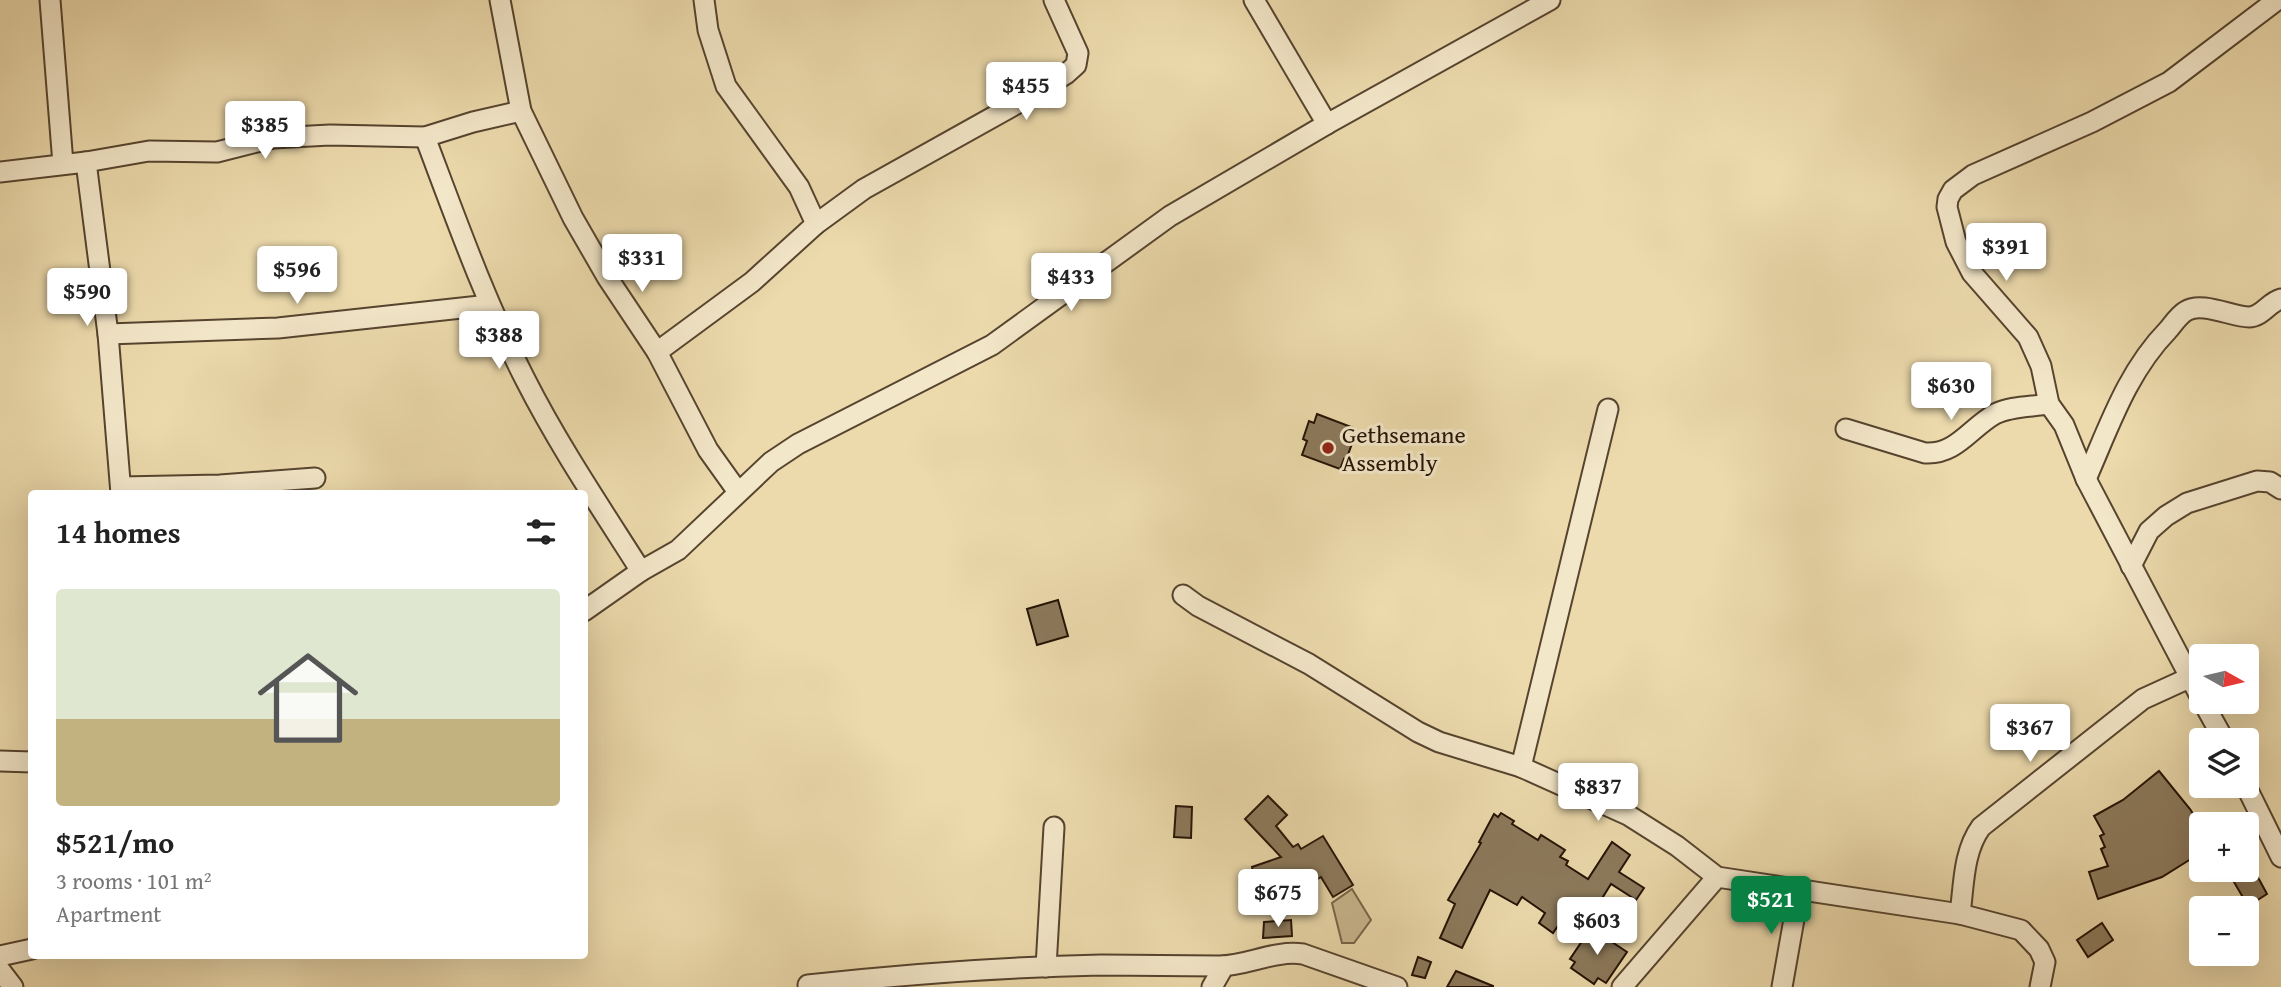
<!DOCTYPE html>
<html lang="en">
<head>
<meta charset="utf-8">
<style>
  body { margin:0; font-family:"Gentium Book Plus",serif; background:#f6f6f6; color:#222; height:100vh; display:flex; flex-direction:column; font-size:26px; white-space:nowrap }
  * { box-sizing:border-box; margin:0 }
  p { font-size:23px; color:#767676 }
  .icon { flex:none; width:38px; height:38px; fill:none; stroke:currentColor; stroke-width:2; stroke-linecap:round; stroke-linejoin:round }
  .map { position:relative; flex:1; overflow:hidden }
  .drawer { position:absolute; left:28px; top:490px; width:560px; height:469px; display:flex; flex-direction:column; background:#fff; border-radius:7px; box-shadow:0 7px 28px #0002 }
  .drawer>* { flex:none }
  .needle { width:46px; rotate:98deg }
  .controls { position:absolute; left:2189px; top:644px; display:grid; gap:14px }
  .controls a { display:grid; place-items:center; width:70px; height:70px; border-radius:7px; background:#fff; box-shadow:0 7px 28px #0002; font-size:35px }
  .price { position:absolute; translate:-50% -60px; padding:0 16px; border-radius:7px; background:#fff; color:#222; font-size:23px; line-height:46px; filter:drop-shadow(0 2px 4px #0008) }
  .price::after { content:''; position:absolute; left:50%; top:42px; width:21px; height:16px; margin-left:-10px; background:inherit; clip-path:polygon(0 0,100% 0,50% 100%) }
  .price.on { background:#0b8043; color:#fff }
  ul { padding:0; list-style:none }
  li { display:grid; align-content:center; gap:14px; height:371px; padding:0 28px }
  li+li { border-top:2px solid #e0e0e0 }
  li span { display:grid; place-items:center; height:217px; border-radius:7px; color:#555 }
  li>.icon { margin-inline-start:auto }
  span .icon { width:126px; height:126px; fill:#fffc; stroke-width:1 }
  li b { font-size:30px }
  h2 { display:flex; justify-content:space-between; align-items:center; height:84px; padding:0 28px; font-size:30px }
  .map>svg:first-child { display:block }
  .green { fill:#cab890; stroke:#77654a; stroke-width:2 }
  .building { fill:#8c7a5c; stroke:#241205; stroke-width:2 }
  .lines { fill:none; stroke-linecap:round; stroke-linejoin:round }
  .minor-casing { stroke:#56442f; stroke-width:23 }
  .minor { stroke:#f3e7c9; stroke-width:19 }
  .poi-dot { fill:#8f2418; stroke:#f3e7c9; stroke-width:2.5 }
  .labels { text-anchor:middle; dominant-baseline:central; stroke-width:6; stroke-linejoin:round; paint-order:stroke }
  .poi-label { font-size:24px; fill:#241205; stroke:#f3e7c9; text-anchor:start }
</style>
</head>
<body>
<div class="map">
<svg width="2281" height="987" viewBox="0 0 2281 987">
  <rect width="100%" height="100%" fill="#ecdaac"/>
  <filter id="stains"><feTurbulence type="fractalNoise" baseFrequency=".00286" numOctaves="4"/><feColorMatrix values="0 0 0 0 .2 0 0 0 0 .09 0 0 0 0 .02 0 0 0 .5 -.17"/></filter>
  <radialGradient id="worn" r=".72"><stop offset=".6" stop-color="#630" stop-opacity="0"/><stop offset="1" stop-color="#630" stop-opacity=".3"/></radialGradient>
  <!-- green -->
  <polygon class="green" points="1352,889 1371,920 1354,943 1342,943 1332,903"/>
  <!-- building -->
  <g class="building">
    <polygon points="1317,414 1354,428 1351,437 1354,438 1346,460 1344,459 1340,469 1302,455 1307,441 1303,439 1309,421 1314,423"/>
    <polygon points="1058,600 1068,636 1037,645 1027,609"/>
    <polygon points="2159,771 2190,809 2202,828 2202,852 2162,877 2098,899 2089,872 2108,866 2101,849 2105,847 2100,836 2104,834 2094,816 2123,800"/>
    <polygon points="1268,796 1287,815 1276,826 1293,847 1298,844 1301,849 1323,836 1353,885 1333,897 1321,877 1286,898 1275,880 1257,891 1252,867 1281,857 1245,819"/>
    <polygon points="1176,806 1192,807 1191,838 1174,837"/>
    <polygon points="1501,813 1514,821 1512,824 1538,840 1541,835 1565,850 1560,857 1568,861 1566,865 1588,879 1612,842 1630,855 1619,872 1644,888 1636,900 1611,884 1591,916 1573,904 1553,933 1539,923 1545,913 1522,897 1517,905 1490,890 1462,948 1440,938 1455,904 1448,900 1481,843 1479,842 1494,814 1498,817"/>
    <polygon points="2227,870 2254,870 2267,894 2248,906"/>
    <polygon points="1291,920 1292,936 1263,938 1264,922"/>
    <polygon points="2102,923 2113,940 2088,957 2077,940"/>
    <polygon points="1591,928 1627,952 1606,983 1598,978 1594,984 1571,968 1575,962 1570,959"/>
    <polygon points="1418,957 1431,962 1425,978 1412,975"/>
    <polygon points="1456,971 1493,986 1493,987 1447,987"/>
  </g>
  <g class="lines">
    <!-- minor casing -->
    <g class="minor-casing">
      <g id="minor">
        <polyline points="50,0 63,164"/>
        <polyline points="500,0 521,111 573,218 607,277 657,352 708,450 738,492"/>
        <polyline points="704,0 708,30 726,86 799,187 816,224"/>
        <polyline points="1254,0 1327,124"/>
        <path d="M425 137C456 219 485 301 525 379 559 446 601 508 641 571"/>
        <polyline points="86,162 108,334 121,494"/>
        <polyline points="0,172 86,162 149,151 217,152 273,138 330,135 425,137 473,122 521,111"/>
        <polyline points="108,334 278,328 489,305"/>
        <polyline points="657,352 752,282 816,224 864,189 1027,98 1066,74 1076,65 1078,53 1054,0"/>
        <path d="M1846 429 1925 453C1956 455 1970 428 1995 414 2011 406 2031 407 2049 404"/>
        <path d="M2086 479C2109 427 2127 372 2168 330 2173 324 2179 315 2186 311 2202 301 2232 317 2249 317 2262 317 2269 302 2281 299"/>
        <polyline points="121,487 220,485 315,478"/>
        <polyline points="2131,566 2149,531 2166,516 2187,503 2257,481 2270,482 2281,489"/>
        <polyline points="1183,595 1198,606 1309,664 1418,732 1439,742 1521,767 1628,815 1677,846 1717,877 1960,914 2021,930 2039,949 2045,962 2040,987"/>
        <polyline points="584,611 641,571 678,550 771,462 798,444 992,345 1170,216 1327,124 1550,0"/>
        <polyline points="2202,700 2086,479 2064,425 2049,404 2041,366 2028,337 1972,273 1956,242 1947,207 1948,199 1953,190 1973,175 2092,122 2169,82 2277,0"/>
        <polyline points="2203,702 2224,740"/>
        <polyline points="0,761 32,762"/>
        <polyline points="1521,767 1608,409"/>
        <polyline points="2246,786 2281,857"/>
        <path d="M1960 914C1964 885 1963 852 1981 827L2143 699 2189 678"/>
        <polyline points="0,956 32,949"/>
        <polyline points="1046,967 1054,827"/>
        <polyline points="0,970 13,987"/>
        <path d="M808 985C906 974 1003 967 1101 965 1140 965 1180 966 1219 966 1248 966 1273 950 1303 954L1397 987"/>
        <polyline points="1212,987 1224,966"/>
        <polyline points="1622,987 1717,877"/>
        <polyline points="1782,987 1799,891"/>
      </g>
    </g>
    <!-- minor -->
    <use href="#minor" class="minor"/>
  </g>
  <!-- markers -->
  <circle class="poi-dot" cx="1328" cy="448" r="7"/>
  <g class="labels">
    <!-- poi labels -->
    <g class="poi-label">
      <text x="1342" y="434">Gethsemane<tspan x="1342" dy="28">Assembly</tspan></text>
    </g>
  </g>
  <rect width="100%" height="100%" filter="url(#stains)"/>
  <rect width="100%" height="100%" fill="url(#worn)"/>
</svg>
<div class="controls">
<a><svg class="needle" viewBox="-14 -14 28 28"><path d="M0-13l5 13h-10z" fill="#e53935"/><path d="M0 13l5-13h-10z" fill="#767676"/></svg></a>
<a><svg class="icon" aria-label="layers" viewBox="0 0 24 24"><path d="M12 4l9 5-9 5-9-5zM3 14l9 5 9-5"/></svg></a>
<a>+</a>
<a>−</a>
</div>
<b class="price" style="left:1026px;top:122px">$455</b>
<b class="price" style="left:265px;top:161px">$385</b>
<b class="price" style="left:2006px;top:283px">$391</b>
<b class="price" style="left:642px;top:294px">$331</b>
<b class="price" style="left:297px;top:306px">$596</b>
<b class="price" style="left:1071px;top:313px">$433</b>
<b class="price" style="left:87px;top:328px">$590</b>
<b class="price" style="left:499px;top:371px">$388</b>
<b class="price" style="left:1951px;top:422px">$630</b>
<b class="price" style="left:2030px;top:764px">$367</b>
<b class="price" style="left:1598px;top:823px">$837</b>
<b class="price" style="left:1278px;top:929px">$675</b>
<b class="price on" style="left:1771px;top:936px">$521</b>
<b class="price" style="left:1597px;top:957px">$603</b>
<section class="drawer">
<h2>14 homes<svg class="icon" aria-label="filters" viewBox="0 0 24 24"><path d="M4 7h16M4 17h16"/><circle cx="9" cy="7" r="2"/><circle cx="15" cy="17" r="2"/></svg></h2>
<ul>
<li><span style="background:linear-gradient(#dfe7d0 60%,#c2b280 0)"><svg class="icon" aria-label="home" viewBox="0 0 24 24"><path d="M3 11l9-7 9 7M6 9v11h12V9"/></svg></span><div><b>$521/mo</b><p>3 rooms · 101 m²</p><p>Apartment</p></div></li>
</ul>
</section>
</div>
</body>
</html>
